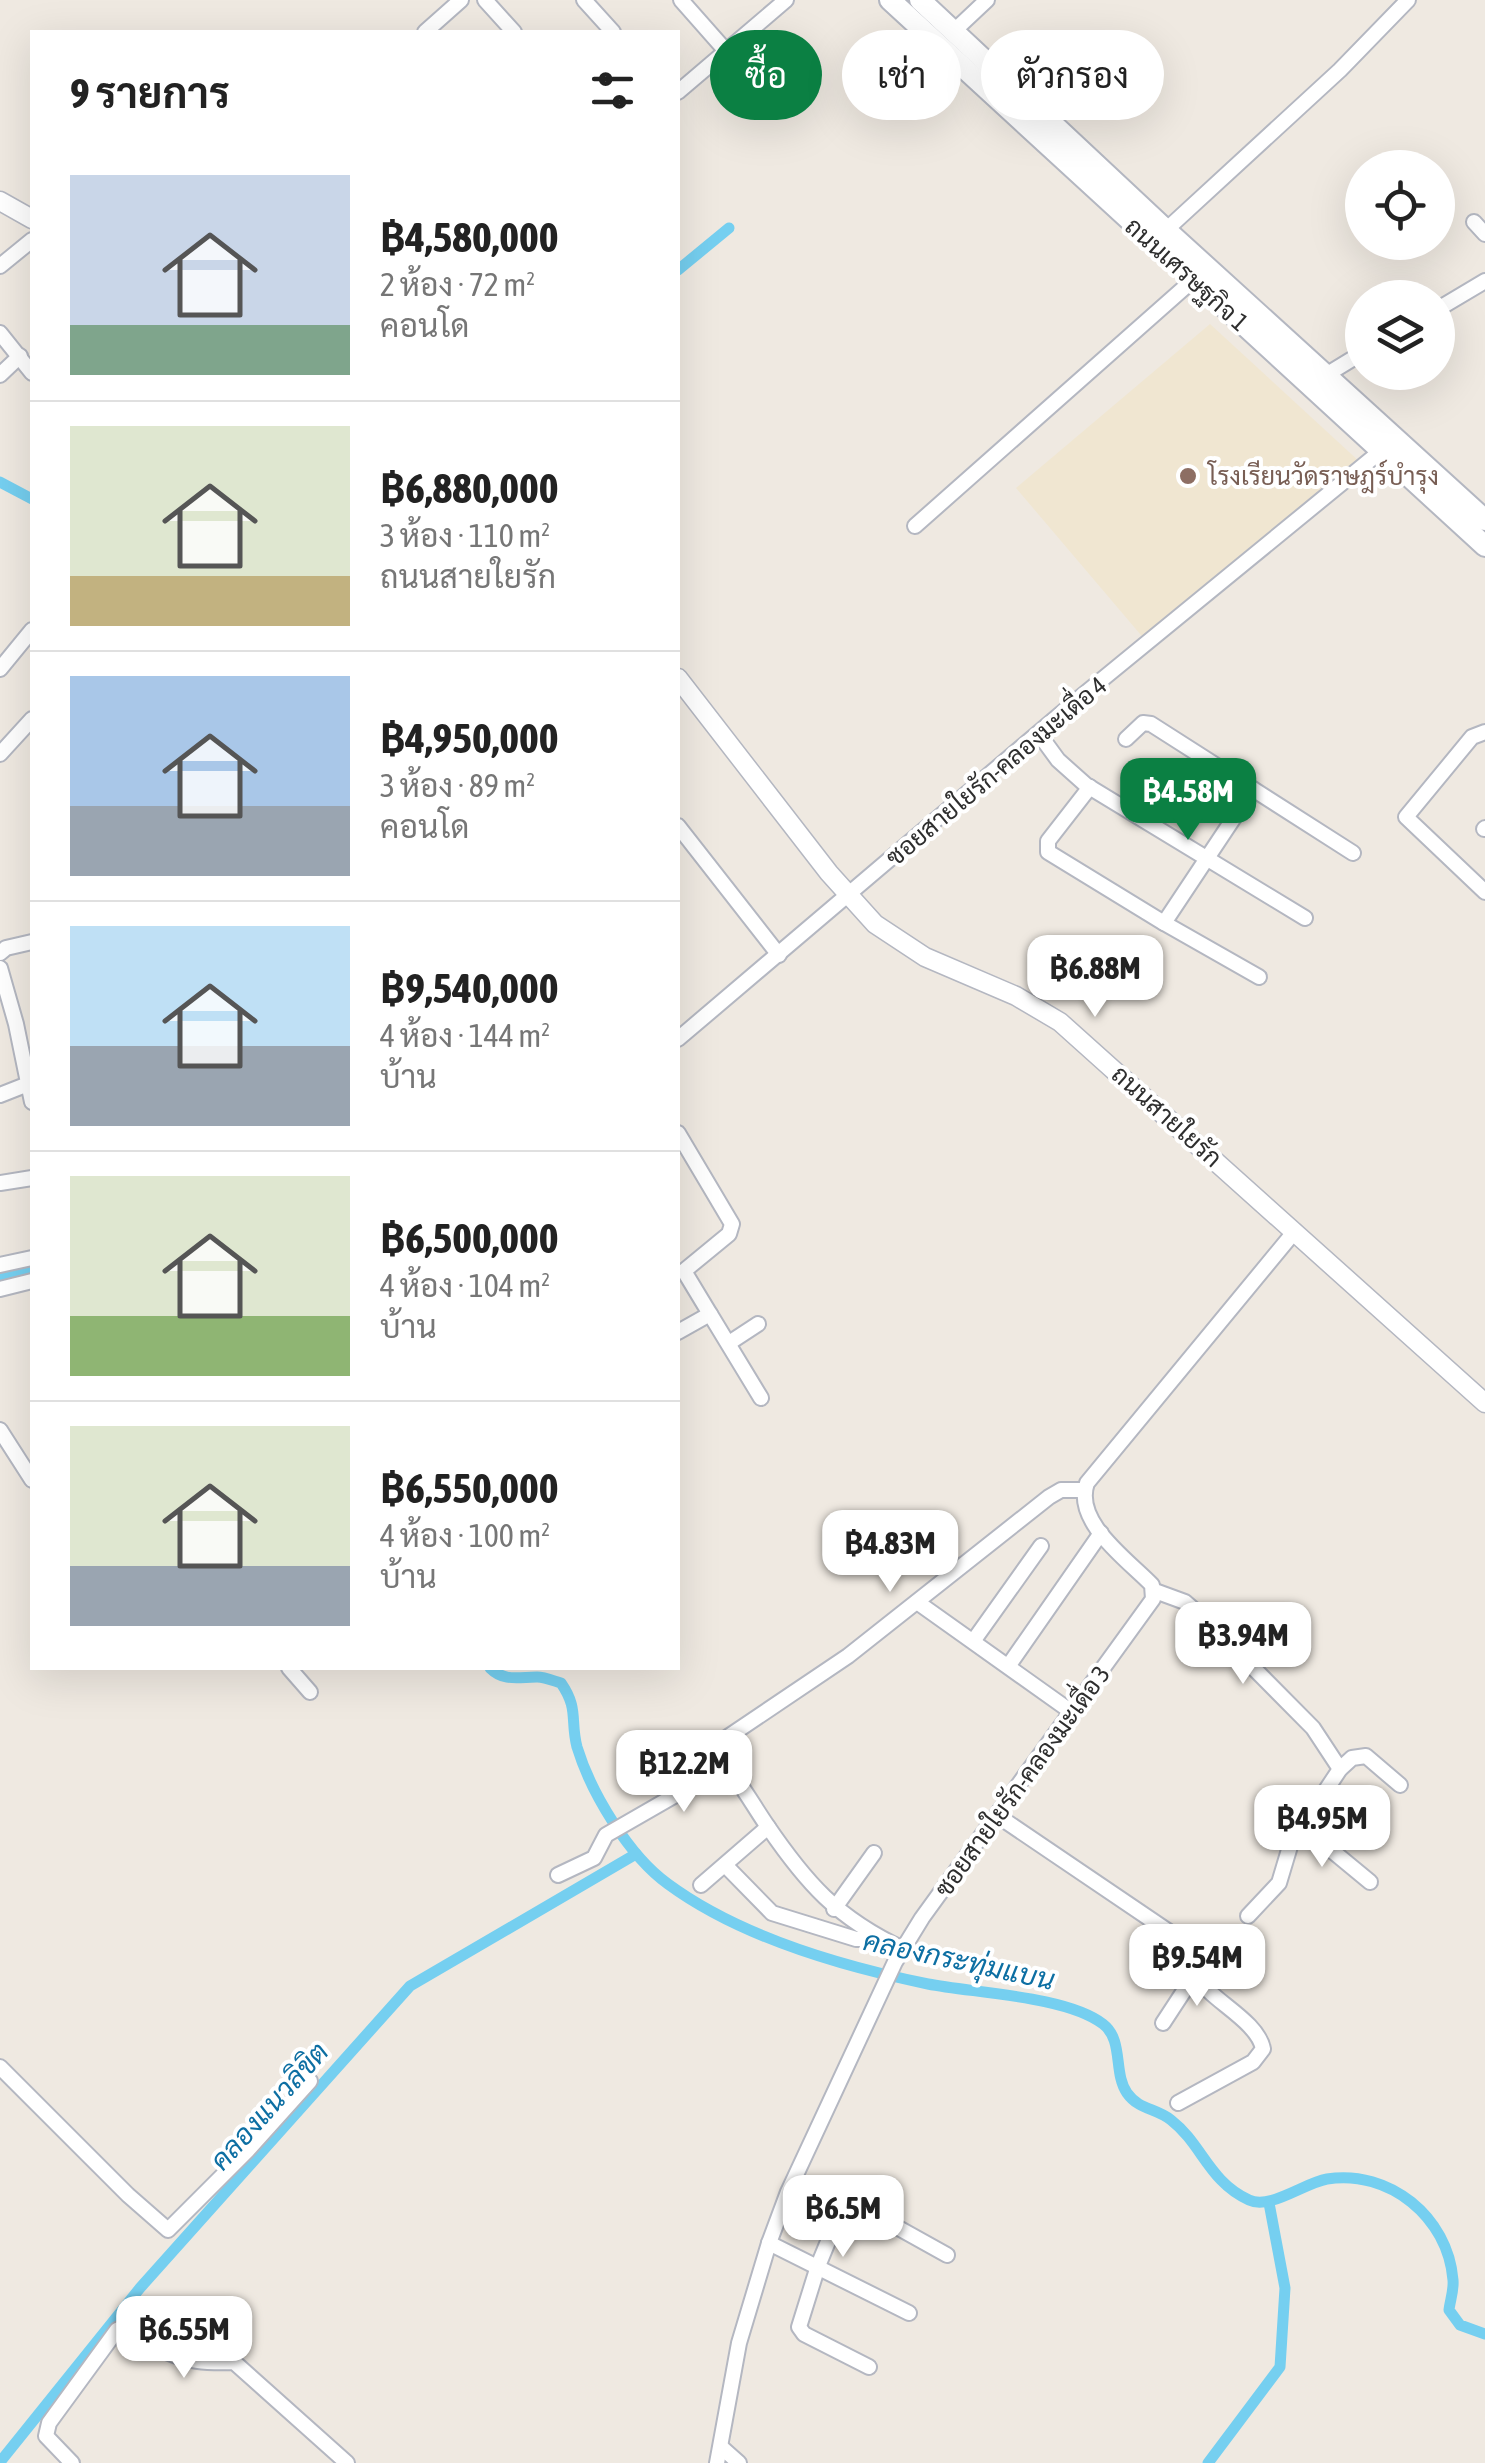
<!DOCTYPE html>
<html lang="th">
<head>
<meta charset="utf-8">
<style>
  body { margin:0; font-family:"Asap Condensed",Sarabun,sans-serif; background:#f6f6f6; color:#222; height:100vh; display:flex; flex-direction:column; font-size:38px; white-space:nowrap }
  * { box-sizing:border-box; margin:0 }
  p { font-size:32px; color:#767676 }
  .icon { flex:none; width:55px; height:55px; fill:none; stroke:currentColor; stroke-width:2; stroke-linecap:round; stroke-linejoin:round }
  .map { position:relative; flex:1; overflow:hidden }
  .side { position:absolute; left:30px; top:30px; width:650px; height:1640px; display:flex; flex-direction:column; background:#fff; border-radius:0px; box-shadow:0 10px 40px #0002 }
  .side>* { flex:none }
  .guide { position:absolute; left:710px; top:30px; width:625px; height:90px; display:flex; gap:20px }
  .tools { position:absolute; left:1345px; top:150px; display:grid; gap:20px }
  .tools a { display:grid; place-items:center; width:110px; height:110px; border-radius:50%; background:#fff; box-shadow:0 10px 40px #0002; font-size:50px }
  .price { position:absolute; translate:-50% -85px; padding:0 22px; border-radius:20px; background:#fff; color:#222; font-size:32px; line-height:65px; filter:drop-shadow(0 2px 5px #0008) }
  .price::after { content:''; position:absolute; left:50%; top:60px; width:30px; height:22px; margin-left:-15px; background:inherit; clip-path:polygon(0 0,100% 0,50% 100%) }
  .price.active { background:#0b8043; color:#fff }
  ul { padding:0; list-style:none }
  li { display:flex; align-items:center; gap:30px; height:250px; padding:0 40px }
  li+li { border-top:2px solid #e0e0e0 }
  li span { display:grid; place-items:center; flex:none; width:280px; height:200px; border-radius:0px; color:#555 }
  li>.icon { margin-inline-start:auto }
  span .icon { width:120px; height:120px; fill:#fffc; stroke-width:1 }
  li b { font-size:42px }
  h2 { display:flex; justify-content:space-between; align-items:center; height:120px; padding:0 40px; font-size:42px }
  .tag { padding:0 35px; border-radius:45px; background:#fff; box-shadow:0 10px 40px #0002; font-size:35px; line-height:90px }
  .tag.active { background:#0b8043; color:#fff }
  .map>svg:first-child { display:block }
  .education { fill:#f0e6d1 }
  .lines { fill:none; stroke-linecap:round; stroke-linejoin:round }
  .canal { stroke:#75cff0; stroke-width:11 }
  .minor-casing { stroke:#b4b7c1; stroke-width:18 }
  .tertiary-casing { stroke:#b4b7c1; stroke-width:21 }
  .secondary-casing { stroke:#b4b7c1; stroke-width:24 }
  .minor { stroke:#fff; stroke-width:14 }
  .tertiary { stroke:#fff; stroke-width:18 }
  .secondary { stroke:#fff; stroke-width:20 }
  .education-dot { fill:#8d6e63; stroke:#fff; stroke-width:4 }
  .labels { text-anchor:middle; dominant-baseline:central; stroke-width:8; stroke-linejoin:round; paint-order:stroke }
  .street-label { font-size:25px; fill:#2e2e2e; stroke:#fff }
  .education-label { font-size:25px; fill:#785e54; stroke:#fff; text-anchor:start }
  .water-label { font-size:28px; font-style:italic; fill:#0d6fa3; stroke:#fff }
</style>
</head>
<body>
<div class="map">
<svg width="1485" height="2463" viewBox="0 0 1485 2463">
  <rect width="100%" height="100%" fill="#efe9e1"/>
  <!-- education -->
  <polygon class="education" points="1210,324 1361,463 1146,641 1016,488"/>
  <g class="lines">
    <!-- canal -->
    <g class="canal">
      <polyline points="678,270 729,228"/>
      <polyline points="0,482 32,499"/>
      <polyline points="0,1275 32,1269"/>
      <path d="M490 1668C504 1682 519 1677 537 1677 545 1677 554 1681 561 1683 579 1709 570 1720 577 1747 591 1793 629 1856 668 1884 740 1937 840 1966 928 1984 974 1993 1067 1996 1103 2024 1124 2040 1113 2073 1127 2093 1139 2110 1156 2108 1171 2120 1202 2144 1209 2182 1249 2200 1270 2210 1304 2183 1327 2179 1389 2169 1448 2217 1453 2280 1454 2290 1450 2301 1449 2310L1460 2325 1485 2334"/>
      <polyline points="0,2462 140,2288 410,1986 636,1854"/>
      <polyline points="1208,2463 1280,2367 1285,2288 1269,2203"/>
    </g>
    <!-- minor casing -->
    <g class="minor-casing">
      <g id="minor">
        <polyline points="485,0 514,32"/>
        <polyline points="584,0 613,32"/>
        <polyline points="681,0 726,51"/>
        <polyline points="954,31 987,0"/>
        <polyline points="425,32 461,0"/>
        <polyline points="678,92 786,0"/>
        <polyline points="1474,222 1485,234"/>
        <polyline points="1166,230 1340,70 1408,0"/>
        <polyline points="0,266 32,240"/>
        <polyline points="1438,309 1485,281"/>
        <polyline points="0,333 32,373"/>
        <polyline points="0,375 20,356"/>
        <polyline points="1326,375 1362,353"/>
        <polyline points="915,526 1193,280"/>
        <polyline points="0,669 32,630"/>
        <polyline points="1485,732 1472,737 1406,817 1485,892"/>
        <polyline points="1039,734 1058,760 1086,785 1305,918"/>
        <polyline points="1126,739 1143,723 1151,724 1353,853"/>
        <polyline points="0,754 32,719"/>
        <polyline points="1090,787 1048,841 1048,852 1164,923 1259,977"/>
        <polyline points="678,826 779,955"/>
        <polyline points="1484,829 1485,828"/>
        <polyline points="1164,923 1253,789"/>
        <polyline points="0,953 6,948 32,942"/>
        <polyline points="0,968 16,1024 32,1102"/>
        <polyline points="678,1039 1077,700 1381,451"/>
        <polyline points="0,1095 28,1084"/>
        <polyline points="678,1133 732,1224 729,1234 684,1271 710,1314 678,1332"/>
        <polyline points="0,1183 32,1178"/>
        <polyline points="0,1265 32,1258"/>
        <polyline points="0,1289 32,1281"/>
        <polyline points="710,1314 761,1398"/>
        <polyline points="729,1343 758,1324"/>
        <polyline points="0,1430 32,1480"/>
        <polyline points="1155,1591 1185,1602 1207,1621 1313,1728 1340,1769"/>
        <polyline points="917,1602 1073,1713"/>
        <polyline points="974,1640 1041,1546"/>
        <polyline points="1009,1665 1101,1533"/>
        <polyline points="289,1668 310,1692"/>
        <polyline points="707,1751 848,1656 1049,1497 1061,1490 1084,1490"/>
        <path d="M998 1816 1184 1942C1197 1957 1195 1977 1209 1991 1225 2007 1259 2026 1263 2049L1253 2062 1178 2103"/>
        <polyline points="1301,1825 1370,1882"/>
        <polyline points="725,1865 772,1913 856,1939 882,1939"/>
        <path d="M558 1875 594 1858 606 1835 726 1766C741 1783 753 1805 766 1824 806 1883 837 1918 903 1949"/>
        <polyline points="701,1885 768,1827"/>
        <polyline points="834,1909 874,1853"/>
        <polyline points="1248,1916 1279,1883 1291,1843 1340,1769 1352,1758 1366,1756 1400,1785"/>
        <polyline points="1163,2023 1197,1971"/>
        <polyline points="0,2067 128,2195 168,2230 247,2151 310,2081"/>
        <polyline points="769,2243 909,2313"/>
        <polyline points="869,2367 804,2334 799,2327 818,2266 843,2205 850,2201 947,2255"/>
        <polyline points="721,2447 739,2463"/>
        <path d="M72 2463 46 2436 49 2423 117 2330 126 2326C140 2330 148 2342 161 2349 184 2362 208 2363 234 2362L347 2463"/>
        <path d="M717 2463 739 2343 769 2243 788 2192 895 1962 922 1918 1153 1599 1152 1585C1128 1560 1073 1522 1087 1483L1295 1231"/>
      </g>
    </g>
    <!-- tertiary casing -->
    <g class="tertiary-casing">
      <g id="tertiary">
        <polyline points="0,201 32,219"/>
        <polyline points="678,678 829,873 875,924 925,957 1016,996 1060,1022 1485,1403"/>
      </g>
    </g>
    <!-- secondary casing -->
    <g class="secondary-casing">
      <g id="secondary">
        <polyline points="890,0 1485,546"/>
        <polyline points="920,0 1166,230 1485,520"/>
      </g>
    </g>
    <!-- minor -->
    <use href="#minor" class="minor"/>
    <!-- tertiary -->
    <use href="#tertiary" class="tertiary"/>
    <!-- secondary -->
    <use href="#secondary" class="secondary"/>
  </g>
  <!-- markers -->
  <circle class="education-dot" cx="1188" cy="476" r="10"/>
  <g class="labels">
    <!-- street labels -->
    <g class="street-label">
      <text transform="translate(1187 274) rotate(42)">ถนนเศรษฐกิจ 1</text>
      <text transform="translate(996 771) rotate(-40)">ซอยสายใยรัก-คลองมะเดื่อ 4</text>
      <text transform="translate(1167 1116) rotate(42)">ถนนสายใยรัก</text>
      <text transform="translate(1022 1781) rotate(-54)">ซอยสายใยรัก-คลองมะเดื่อ 3</text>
    </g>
    <!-- education labels -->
    <g class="education-label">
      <text x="1208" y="476">โรงเรียนวัดราษฎร์บํารุง</text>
    </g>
    <!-- water labels -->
    <g class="water-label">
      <text transform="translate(959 1960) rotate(12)">คลองกระทุ่มแบน</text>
      <text transform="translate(269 2106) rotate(-48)">คลองแนวลิขิต</text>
    </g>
  </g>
</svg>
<div class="tools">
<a><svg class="icon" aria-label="locate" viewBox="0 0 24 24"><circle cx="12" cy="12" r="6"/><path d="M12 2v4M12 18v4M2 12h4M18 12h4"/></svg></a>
<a><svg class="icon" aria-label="layers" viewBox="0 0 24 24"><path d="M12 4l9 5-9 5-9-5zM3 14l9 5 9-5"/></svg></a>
</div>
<b class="price active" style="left:1188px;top:843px">฿4.58M</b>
<b class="price" style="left:1095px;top:1020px">฿6.88M</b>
<b class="price" style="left:890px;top:1595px">฿4.83M</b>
<b class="price" style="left:1243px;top:1687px">฿3.94M</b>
<b class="price" style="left:684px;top:1815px">฿12.2M</b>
<b class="price" style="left:1322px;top:1870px">฿4.95M</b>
<b class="price" style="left:1197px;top:2009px">฿9.54M</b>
<b class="price" style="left:843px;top:2260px">฿6.5M</b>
<b class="price" style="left:184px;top:2381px">฿6.55M</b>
<div class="guide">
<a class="tag active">ซื้อ</a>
<a class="tag">เช่า</a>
<a class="tag">ตัวกรอง</a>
</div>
<section class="side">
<h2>9 รายการ<svg class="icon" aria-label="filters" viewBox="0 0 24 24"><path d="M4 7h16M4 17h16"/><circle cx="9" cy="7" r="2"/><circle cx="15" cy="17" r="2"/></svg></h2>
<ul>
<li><span style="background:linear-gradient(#c9d6e8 75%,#7fa58c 0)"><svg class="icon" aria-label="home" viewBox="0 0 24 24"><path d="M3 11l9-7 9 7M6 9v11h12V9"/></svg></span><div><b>฿4,580,000</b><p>2 ห้อง · 72 m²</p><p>คอนโด</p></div></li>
<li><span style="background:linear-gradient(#dfe7d0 75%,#c2b280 0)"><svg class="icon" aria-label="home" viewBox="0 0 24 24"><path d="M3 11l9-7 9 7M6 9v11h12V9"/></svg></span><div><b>฿6,880,000</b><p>3 ห้อง · 110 m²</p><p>ถนนสายใยรัก</p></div></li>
<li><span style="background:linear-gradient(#a9c7e8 65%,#9aa5b1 0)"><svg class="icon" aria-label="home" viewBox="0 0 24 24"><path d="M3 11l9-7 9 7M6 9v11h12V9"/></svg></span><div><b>฿4,950,000</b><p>3 ห้อง · 89 m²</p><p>คอนโด</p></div></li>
<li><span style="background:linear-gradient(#bfe0f5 60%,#9aa5b1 0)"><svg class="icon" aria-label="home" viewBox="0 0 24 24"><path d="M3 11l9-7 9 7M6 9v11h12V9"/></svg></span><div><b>฿9,540,000</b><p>4 ห้อง · 144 m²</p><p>บ้าน</p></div></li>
<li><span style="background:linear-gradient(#dfe7d0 70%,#8fb573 0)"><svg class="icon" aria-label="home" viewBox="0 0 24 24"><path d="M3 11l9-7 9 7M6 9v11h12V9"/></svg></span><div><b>฿6,500,000</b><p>4 ห้อง · 104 m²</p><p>บ้าน</p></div></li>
<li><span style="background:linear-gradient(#dfe7d0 70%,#9aa5b1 0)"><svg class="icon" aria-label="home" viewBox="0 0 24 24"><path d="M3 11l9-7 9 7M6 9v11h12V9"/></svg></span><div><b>฿6,550,000</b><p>4 ห้อง · 100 m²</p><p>บ้าน</p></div></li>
</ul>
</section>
</div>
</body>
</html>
